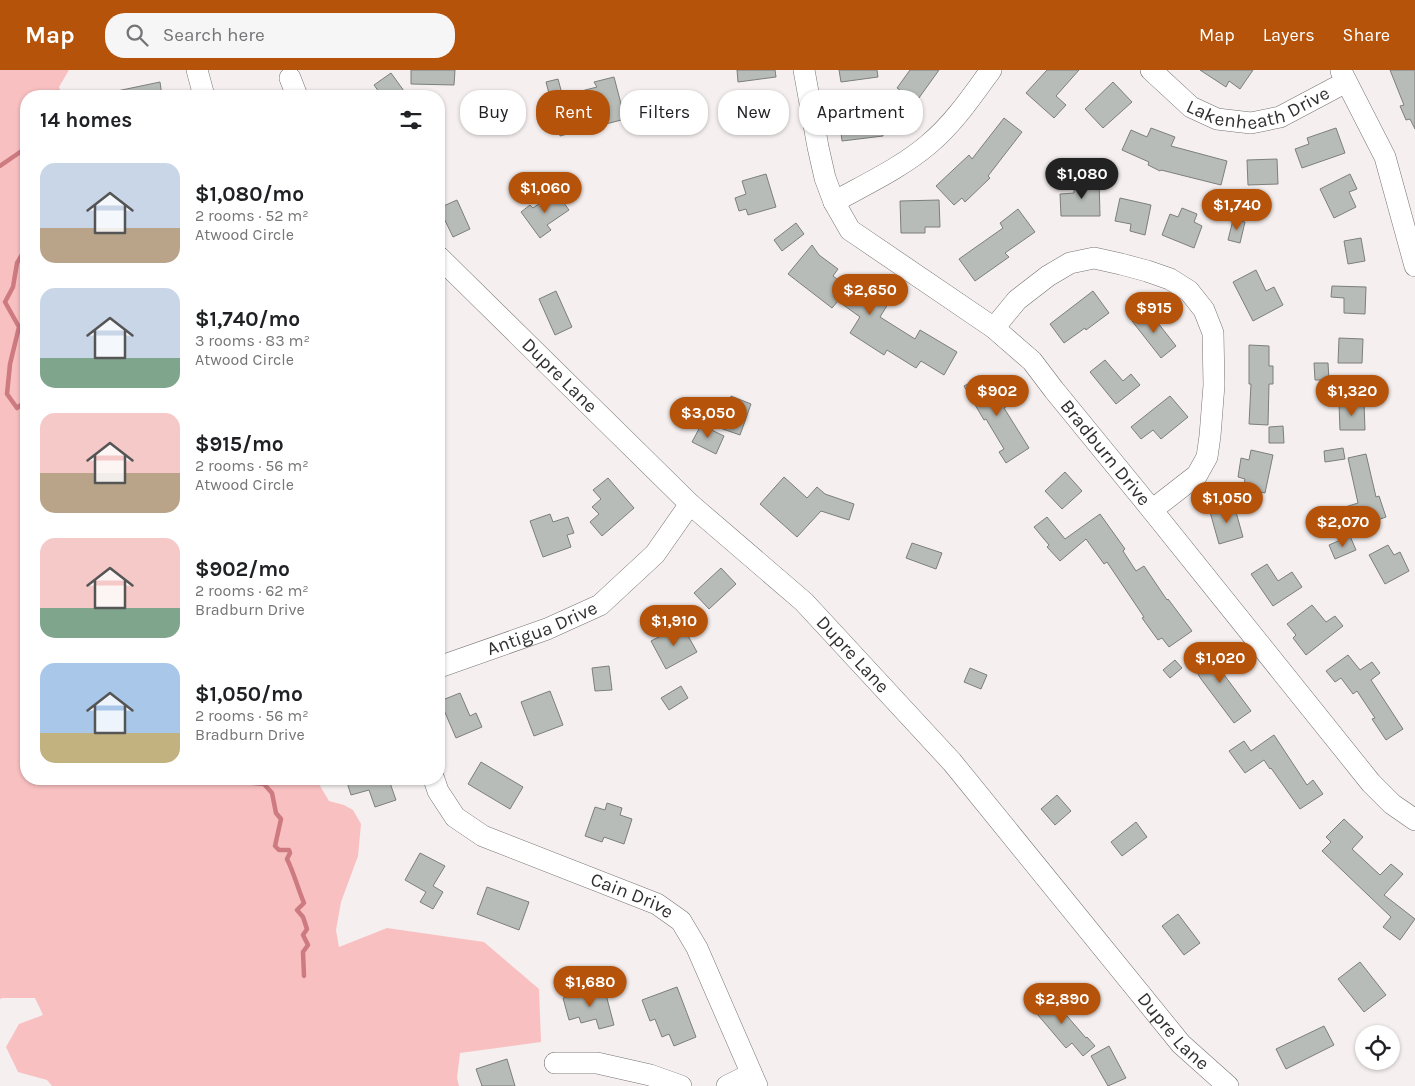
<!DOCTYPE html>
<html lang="en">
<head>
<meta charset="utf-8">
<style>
  body { margin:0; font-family:Karla,sans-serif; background:#f6f6f6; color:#202124; height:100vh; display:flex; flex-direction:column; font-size:19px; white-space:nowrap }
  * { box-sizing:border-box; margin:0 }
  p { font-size:16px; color:#757577 }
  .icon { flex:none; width:28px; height:28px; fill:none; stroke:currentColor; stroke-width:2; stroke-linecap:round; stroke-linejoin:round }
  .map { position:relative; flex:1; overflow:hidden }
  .side { position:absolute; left:20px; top:20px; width:425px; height:695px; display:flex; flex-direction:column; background:#fff; border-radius:20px; box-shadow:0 1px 4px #0004 }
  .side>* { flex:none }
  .hud { position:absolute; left:460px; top:20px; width:475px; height:45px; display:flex; gap:10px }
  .buttons { position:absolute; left:1355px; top:955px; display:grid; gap:10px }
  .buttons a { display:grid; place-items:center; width:45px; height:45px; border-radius:50%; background:#fff; box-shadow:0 1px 4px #0004; font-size:25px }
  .price { position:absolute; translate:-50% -42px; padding:0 11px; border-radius:18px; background:#b45309; color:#fff; font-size:16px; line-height:32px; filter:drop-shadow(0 1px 2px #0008) }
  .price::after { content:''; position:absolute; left:50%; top:30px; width:15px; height:11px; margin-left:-8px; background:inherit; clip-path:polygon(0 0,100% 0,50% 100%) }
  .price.on { background:#222; color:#fff }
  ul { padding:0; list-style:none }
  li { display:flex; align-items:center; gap:15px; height:125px; padding:0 20px }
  li span { display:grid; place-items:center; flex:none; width:140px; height:100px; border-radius:15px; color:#555 }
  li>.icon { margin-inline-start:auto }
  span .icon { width:60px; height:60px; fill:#fffc; stroke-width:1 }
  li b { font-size:21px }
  h2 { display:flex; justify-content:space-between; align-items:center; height:60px; padding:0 20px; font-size:21px }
  .tag { padding:0 18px; border-radius:20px; background:#fff; box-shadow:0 1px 4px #0004; font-size:18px; line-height:45px }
  .tag.on { background:#b45309; color:#fff }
  header { display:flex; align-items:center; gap:30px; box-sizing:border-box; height:70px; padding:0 25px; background:#b45309; color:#fff }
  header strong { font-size:24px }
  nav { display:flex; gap:28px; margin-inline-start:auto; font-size:18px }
  .search { width:350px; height:45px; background:#f6f6f6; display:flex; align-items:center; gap:12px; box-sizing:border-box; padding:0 18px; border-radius:20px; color:#757577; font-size:19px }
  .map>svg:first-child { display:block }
  .green { fill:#f9c0c1 }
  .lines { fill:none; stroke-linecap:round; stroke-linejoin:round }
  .stream { stroke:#cd7b80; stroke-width:4.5 }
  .building { fill:#b8bcb8; stroke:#7c7f7b }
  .minor-casing { stroke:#787373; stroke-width:22 }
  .minor { stroke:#fff; stroke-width:21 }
  .labels { text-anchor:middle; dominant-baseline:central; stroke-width:4; stroke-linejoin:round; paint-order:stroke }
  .street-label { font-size:19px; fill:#312f2f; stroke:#fffefe }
</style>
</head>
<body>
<header>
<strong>Map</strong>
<div class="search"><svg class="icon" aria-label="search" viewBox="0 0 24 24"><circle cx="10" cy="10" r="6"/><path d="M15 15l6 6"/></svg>Search here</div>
<nav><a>Map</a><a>Layers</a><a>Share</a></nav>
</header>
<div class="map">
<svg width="1415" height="1016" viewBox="0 0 1415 1016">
  <rect width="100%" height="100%" fill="#f5efef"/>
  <!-- green -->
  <polygon class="green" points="0,0 69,0 59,17 61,23 71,26 26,26 26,709 316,709 329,731 344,735 353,740 361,754 358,786 341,832 336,860 339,877 387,858 484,872 539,919 541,972 460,983 457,1008 459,1016 52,1016 47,1010 18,1002 6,977 19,954 43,945 35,928 2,928 0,929"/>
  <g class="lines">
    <!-- stream -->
    <g class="stream">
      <polyline points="0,96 26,78"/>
      <polyline points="26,178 17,193 13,217 5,232 19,257 10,294 7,324 17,338 26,331"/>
      <path d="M250 709 253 713 264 714 272 723 276 743 281 749 275 776 279 780H289L290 783 287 789C294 803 298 819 304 833L297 840 303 847 307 859 303 865 308 875 303 882 304 906"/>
    </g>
  </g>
  <!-- building -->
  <g class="building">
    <polygon points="411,0 455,0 454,15 411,14"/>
    <polygon points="737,0 775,0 776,7 738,12"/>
    <polygon points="839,0 877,0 878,7 841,12"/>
    <polygon points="910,0 939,0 916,32 897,18"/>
    <polygon points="1047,0 1079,0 1056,26 1066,35 1054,48 1026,23"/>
    <polygon points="1200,0 1253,0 1240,19 1229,11 1226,17"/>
    <polygon points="1390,0 1415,0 1415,59 1410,49 1406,50 1400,36 1404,35"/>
    <polygon points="391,3 404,21 397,26 382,26 374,15"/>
    <polygon points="614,7 625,49 560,66 546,12 558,9 561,20 558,22 561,21 562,26 597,17 594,12"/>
    <polygon points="160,12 162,26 118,26 117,21"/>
    <polygon points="1113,12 1132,32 1103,58 1085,39"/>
    <polygon points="852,34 852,39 865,38 866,43 880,42 883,66 842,71 838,36"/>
    <polygon points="1004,48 1022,62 988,106 990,108 965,132 962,128 954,135 936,116 969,85 972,89"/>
    <polygon points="1151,58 1175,67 1171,76 1227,91 1221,115 1161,100 1160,101 1148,95 1149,92 1122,80 1131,60 1147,67"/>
    <polygon points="1336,58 1345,83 1302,98 1295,79 1309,74 1307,68"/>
    <polygon points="1277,89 1278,114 1248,115 1247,90"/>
    <polygon points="766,104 776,137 748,145 746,139 739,141 735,128 746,124 742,111"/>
    <polygon points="1350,104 1357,119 1349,122 1356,137 1334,148 1320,119"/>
    <polygon points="1099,109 1100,146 1061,146 1060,124 1074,123 1074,110"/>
    <polygon points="556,122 569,140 547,155 551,160 540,168 521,142 530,135 533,138"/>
    <polygon points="1120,128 1151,135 1145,165 1130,161 1131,154 1115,151"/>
    <polygon points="457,130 470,159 453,167 439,138"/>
    <polygon points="939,130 940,157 925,157 925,163 901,163 900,131"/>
    <polygon points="1182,138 1197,144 1194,152 1202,156 1194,178 1162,165 1170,144 1178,147"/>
    <polygon points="1018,139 1035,162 1005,183 1009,187 975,211 959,189 1003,158 1000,153"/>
    <polygon points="1233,150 1245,152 1240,173 1228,170"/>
    <polygon points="796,153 804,164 782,181 774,170"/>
    <polygon points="1361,168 1365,191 1348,194 1344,171"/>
    <polygon points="812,175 819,185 838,199 833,206 869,233 874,225 888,234 880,247 915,269 920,260 957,282 944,305 921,291 916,298 887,280 884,285 850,263 860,247 838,231 832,238 788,204"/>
    <polygon points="1256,200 1266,221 1274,217 1283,235 1253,251 1233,212"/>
    <polygon points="1332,216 1366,217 1365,244 1344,243 1344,228 1331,227"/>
    <polygon points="556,221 572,257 555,265 539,229"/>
    <polygon points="1093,221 1109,243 1086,260 1085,258 1064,273 1050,254"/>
    <polygon points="1147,239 1176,276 1161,288 1132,251"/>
    <polygon points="1339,268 1363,269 1362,293 1338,293"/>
    <polygon points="1249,275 1269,276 1269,296 1273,296 1273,314 1269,314 1268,355 1249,354 1251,314 1249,314"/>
    <polygon points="1105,290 1123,311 1131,304 1140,315 1116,334 1090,302"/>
    <polygon points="1314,293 1328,293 1329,310 1315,310"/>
    <polygon points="983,306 990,317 996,313 1009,335 1004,338 1029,378 1006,393 999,382 1004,379 986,349 984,350 964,316"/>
    <polygon points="731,326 751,334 740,365 720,358"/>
    <polygon points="1170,326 1188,347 1161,369 1153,360 1141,369 1131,357"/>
    <polygon points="1364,333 1365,360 1340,360 1339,334"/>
    <polygon points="701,355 724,366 716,384 692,372"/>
    <polygon points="1283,356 1284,373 1269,373 1269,357"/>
    <polygon points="1343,378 1345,389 1325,392 1324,381"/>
    <polygon points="1251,380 1273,385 1265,423 1243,419 1245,409 1238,407 1241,388 1249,390"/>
    <polygon points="1366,384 1376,427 1379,426 1386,447 1349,460 1342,438 1358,433 1348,388"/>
    <polygon points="1065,402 1082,421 1062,439 1045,421"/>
    <polygon points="784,407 807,428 817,417 825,424 854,434 849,450 821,441 797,467 760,434"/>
    <polygon points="608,408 634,438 602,466 590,452 599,444 592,437 601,429 593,420"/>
    <polygon points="1234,435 1243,467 1219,474 1210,442"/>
    <polygon points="550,444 553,452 568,447 574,463 567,465 571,477 543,487 530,451"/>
    <polygon points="1100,444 1125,479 1123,481 1136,501 1144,496 1167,530 1168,529 1192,561 1169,577 1162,568 1158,570 1142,548 1144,547 1107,492 1104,494 1086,469 1060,491 1047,477 1049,475 1034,457 1047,447 1065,469"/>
    <polygon points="1350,466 1356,480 1335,489 1329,475"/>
    <polygon points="912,473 942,483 936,499 906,488"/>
    <polygon points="1388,475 1394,485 1400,482 1409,501 1385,514 1369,485"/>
    <polygon points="1267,494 1278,511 1292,502 1302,517 1273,536 1251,504"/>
    <polygon points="721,498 736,514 709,539 694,523"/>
    <polygon points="1312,535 1326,552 1335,546 1343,556 1306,585 1293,568 1296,565 1287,554"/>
    <polygon points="682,555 697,582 666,599 651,571"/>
    <polygon points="1213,577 1227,598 1222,602 1251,641 1234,653 1201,609 1190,591"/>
    <polygon points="1348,585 1360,600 1372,592 1380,603 1371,610 1403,659 1386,670 1372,649 1375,648 1357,621 1353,624 1341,608 1335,612 1326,601"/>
    <polygon points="1175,590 1182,598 1170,608 1163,600"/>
    <polygon points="609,596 612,620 595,621 592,598"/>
    <polygon points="970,598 987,605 981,619 964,612"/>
    <polygon points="681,616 688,628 669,640 661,628"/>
    <polygon points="550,621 563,655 534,666 521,632"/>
    <polygon points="460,623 470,646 476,643 482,657 456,668 440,631"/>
    <polygon points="1274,665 1307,715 1313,710 1323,724 1300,739 1271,698 1270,699 1264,690 1245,703 1229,681 1244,671 1251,681"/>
    <polygon points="481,692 523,717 510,739 468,714"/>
    <polygon points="346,709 395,709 396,711 390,713 396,730 375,737 369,720 351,725"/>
    <polygon points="1057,725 1071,741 1055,755 1041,739"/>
    <polygon points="607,733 622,738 620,745 632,749 624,774 604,767 602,772 585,766 595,737 605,740"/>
    <polygon points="1344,749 1363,767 1352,779 1380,805 1391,794 1403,804 1384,825 1415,849 1400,870 1383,857 1391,847 1322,781 1331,772 1326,767"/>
    <polygon points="1136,752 1147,767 1122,786 1111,772"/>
    <polygon points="420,783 445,796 433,816 443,822 433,839 420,832 426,822 405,810"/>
    <polygon points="487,817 529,832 519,860 477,844"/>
    <polygon points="1178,844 1200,873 1184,885 1162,856"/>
    <polygon points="1360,892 1386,925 1364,942 1338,909"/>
    <polygon points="604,917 614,955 599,959 596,949 581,953 579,947 569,950 563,928"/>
    <polygon points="677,917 696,967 674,976 669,964 662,967 655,949 650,951 642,930"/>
    <polygon points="1048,924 1086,968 1087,967 1095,976 1083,986 1072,973 1066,978 1032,938"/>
    <polygon points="1324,956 1334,975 1286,999 1276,979"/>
    <polygon points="1109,976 1126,1008 1108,1016 1091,986"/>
    <polygon points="507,989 515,1016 482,1016 476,999"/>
  </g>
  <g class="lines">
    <!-- minor casing -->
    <g class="minor-casing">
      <g id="minor">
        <polyline points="197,0 204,26"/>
        <path id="s1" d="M804 0 818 77 825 108 834 132 850 160 994 258 1032 291 1054 320 1152 440 1371 713 1392 734 1415 750"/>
        <path id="s2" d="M1151 0 1191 37 1217 49 1251 53 1280 47 1346 12"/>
        <polyline points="1341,1 1385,87 1415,196"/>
        <polyline points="290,8 297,26"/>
        <path d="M834 132C866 114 901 98 929 74 954 53 972 26 991 0"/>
        <path id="s3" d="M439 187 690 434 804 532 952 692 1181 974 1228 1016"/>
        <polyline points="994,258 1017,230 1048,206 1070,193 1094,188 1121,194 1147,201 1170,209 1189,221 1204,240 1213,263 1214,315 1210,366 1207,387 1197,405 1152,440"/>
        <path id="s4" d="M439 597 547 559 600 535 655 484 690 434"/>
        <path id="s5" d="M434 709 438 721 455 747 483 766 657 834 681 851 697 878 757 1016"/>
        <polyline points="555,993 597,993 650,1005 681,1016"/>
        <polyline points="727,1016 751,1004"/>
      </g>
    </g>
    <!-- minor -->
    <use href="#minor" class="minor"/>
  </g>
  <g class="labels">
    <!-- street labels -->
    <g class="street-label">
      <text stroke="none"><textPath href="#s2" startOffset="126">Lakenheath Drive</textPath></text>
      <text stroke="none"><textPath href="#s3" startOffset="169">Dupre Lane</textPath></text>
      <text stroke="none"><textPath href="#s1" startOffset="510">Bradburn Drive</textPath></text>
      <text stroke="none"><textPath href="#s4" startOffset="110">Antigua Drive</textPath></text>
      <text stroke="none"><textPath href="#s3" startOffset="574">Dupre Lane</textPath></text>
      <text stroke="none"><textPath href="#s5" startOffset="238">Cain Drive</textPath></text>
      <text stroke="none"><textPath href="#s3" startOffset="1069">Dupre Lane</textPath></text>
    </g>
  </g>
</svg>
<div class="buttons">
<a><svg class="icon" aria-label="locate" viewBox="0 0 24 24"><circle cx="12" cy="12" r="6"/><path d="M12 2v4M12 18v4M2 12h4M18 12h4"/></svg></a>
</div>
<b class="price on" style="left:1082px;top:130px">$1,080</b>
<b class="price" style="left:545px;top:144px">$1,060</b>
<b class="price" style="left:1237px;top:161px">$1,740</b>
<b class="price" style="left:870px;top:246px">$2,650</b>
<b class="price" style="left:1154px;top:264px">$915</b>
<b class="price" style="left:997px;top:347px">$902</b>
<b class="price" style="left:1352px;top:347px">$1,320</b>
<b class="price" style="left:708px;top:369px">$3,050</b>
<b class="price" style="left:1227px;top:454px">$1,050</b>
<b class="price" style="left:1343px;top:478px">$2,070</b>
<b class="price" style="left:674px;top:577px">$1,910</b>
<b class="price" style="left:1220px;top:614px">$1,020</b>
<b class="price" style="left:590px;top:938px">$1,680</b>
<b class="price" style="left:1062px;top:955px">$2,890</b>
<div class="hud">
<a class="tag">Buy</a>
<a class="tag on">Rent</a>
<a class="tag">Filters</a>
<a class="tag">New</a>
<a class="tag">Apartment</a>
</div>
<section class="side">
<h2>14 homes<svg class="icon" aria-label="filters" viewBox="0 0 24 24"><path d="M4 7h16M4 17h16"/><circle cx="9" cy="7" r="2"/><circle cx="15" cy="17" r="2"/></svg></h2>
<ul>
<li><span style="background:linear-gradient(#c9d6e8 65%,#b9a48a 0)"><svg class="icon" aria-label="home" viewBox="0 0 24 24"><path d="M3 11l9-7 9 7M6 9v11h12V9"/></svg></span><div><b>$1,080/mo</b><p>2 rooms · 52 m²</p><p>Atwood Circle</p></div></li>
<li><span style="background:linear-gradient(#c9d6e8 70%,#7fa58c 0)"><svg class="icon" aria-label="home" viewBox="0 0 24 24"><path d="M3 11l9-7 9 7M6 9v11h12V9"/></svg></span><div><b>$1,740/mo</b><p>3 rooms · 83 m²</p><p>Atwood Circle</p></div></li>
<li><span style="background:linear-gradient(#f6c9c9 60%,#b9a48a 0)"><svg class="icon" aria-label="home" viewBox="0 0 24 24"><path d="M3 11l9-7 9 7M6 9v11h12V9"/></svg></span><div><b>$915/mo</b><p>2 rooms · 56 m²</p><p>Atwood Circle</p></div></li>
<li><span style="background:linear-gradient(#f6c9c9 70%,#7fa58c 0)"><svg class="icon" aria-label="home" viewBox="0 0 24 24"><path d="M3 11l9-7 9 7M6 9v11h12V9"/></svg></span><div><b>$902/mo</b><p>2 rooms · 62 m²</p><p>Bradburn Drive</p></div></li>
<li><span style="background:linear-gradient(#a9c7e8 70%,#c2b280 0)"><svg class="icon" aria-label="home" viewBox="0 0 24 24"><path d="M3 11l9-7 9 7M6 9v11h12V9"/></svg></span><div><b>$1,050/mo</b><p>2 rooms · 56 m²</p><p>Bradburn Drive</p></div></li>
</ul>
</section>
</div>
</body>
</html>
